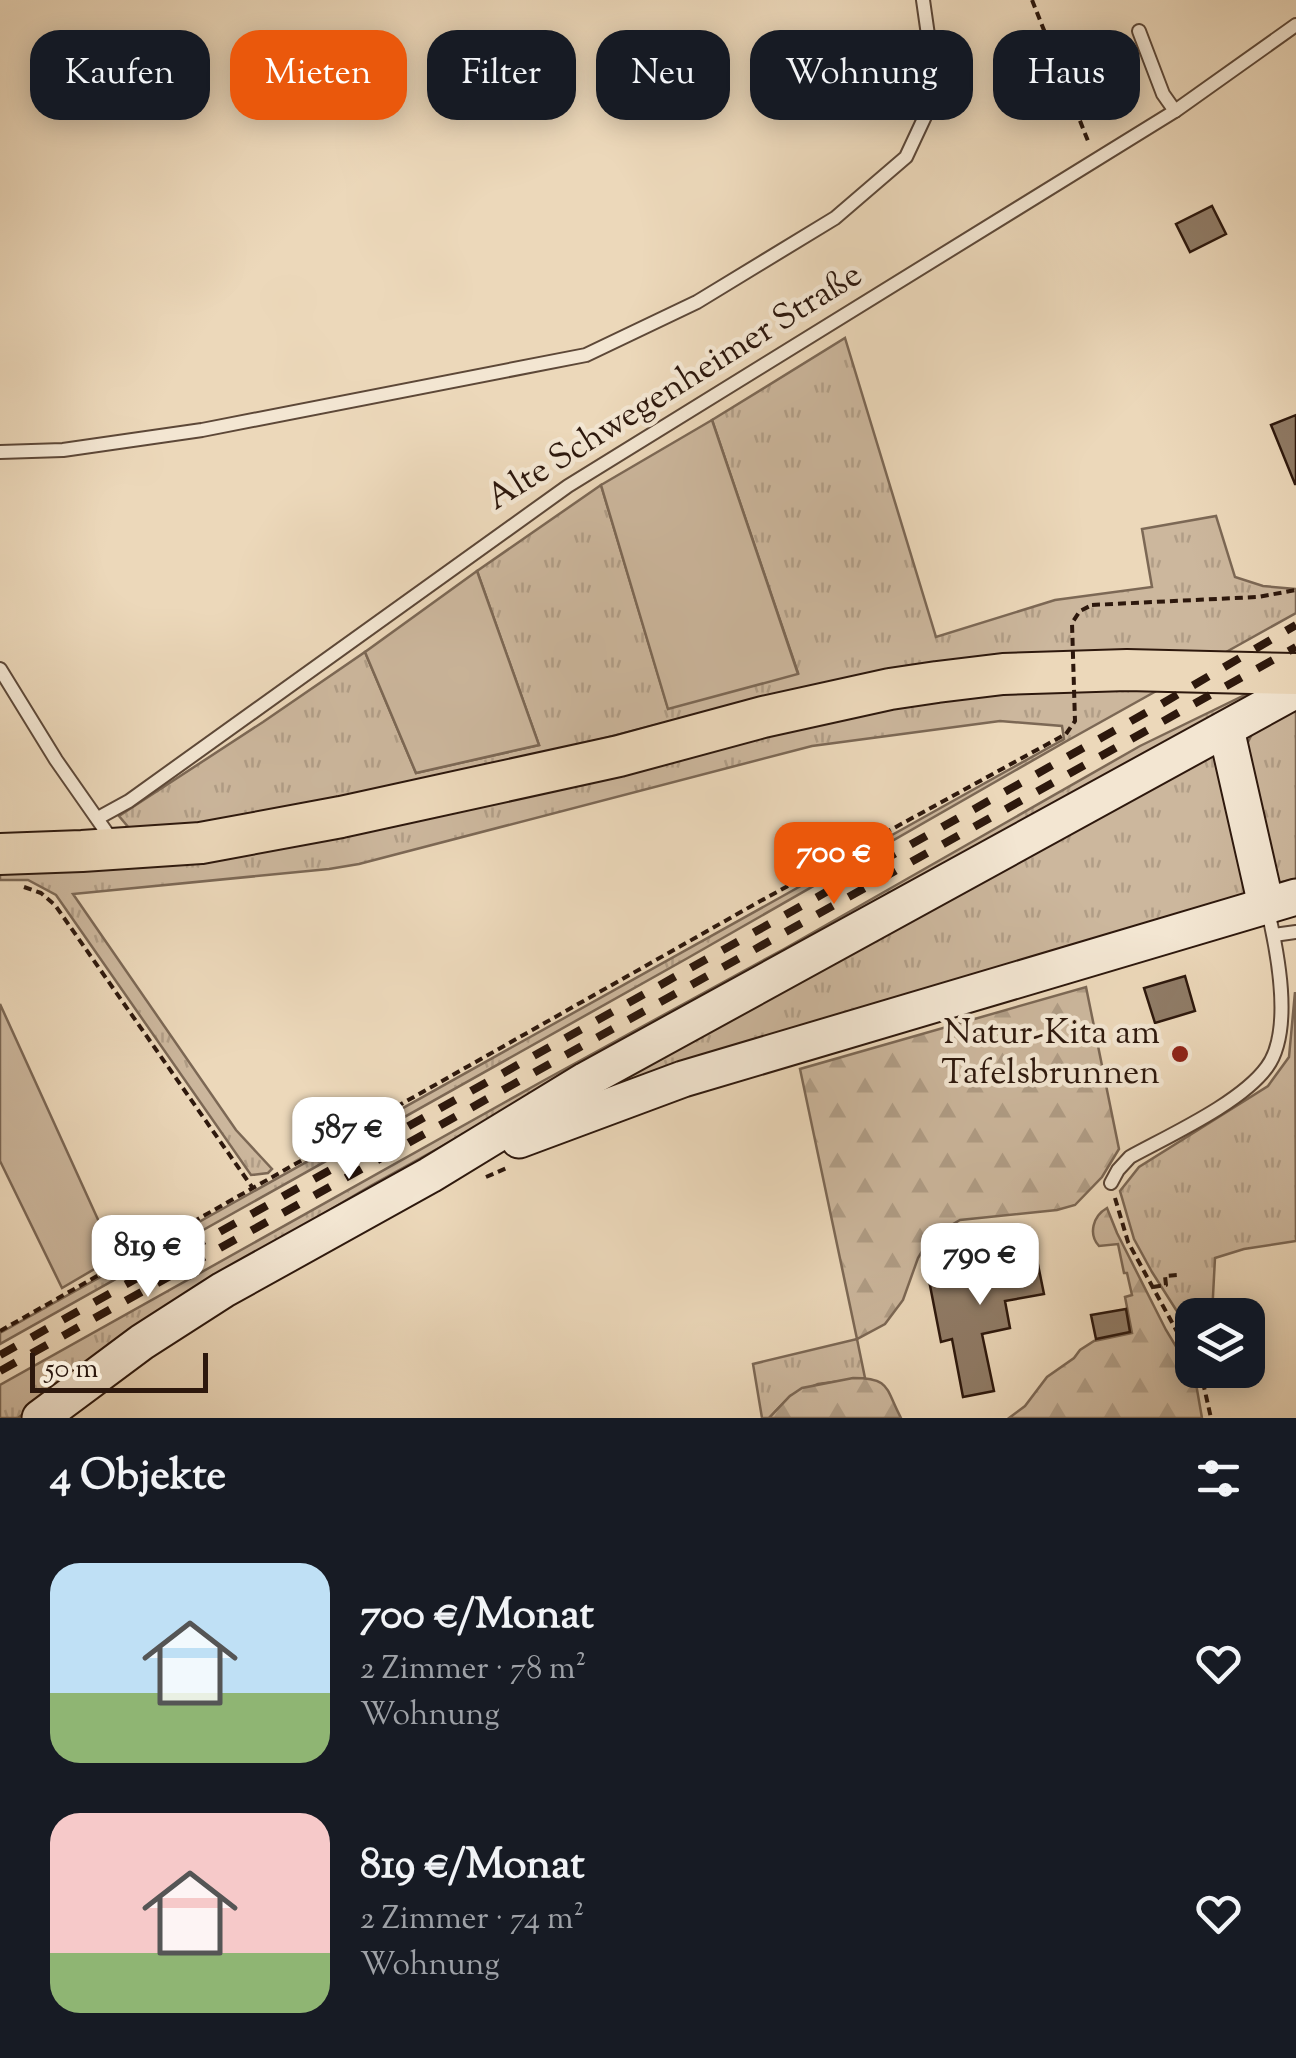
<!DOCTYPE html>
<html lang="de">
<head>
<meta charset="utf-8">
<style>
  body { margin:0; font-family:"Sorts Mill Goudy",serif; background:#20242c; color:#f1f3f6; height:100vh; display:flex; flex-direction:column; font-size:38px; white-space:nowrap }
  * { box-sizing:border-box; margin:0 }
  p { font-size:32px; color:#9ea1a6 }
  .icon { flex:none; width:55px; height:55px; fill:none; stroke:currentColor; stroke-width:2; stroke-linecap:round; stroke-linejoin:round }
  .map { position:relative; height:1418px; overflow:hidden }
  .side { display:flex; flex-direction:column; background:#171b24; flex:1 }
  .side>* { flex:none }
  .banner { position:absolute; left:30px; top:30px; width:1238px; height:90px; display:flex; gap:20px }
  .buttons { position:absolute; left:1175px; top:1298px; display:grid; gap:20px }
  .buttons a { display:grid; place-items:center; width:90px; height:90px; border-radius:20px; background:#171b24; box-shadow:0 5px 25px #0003; font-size:50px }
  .scale { position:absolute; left:30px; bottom:25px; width:178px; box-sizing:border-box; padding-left:10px; border:5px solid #2d180d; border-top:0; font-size:28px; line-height:35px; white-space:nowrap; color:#2d180d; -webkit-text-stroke:8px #f3e6d2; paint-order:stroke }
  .price { position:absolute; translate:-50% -85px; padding:0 22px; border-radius:20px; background:#fff; color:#222; font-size:32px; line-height:65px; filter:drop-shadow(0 2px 5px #0008) }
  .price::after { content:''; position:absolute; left:50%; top:60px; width:30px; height:22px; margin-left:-15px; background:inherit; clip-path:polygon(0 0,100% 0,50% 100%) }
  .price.selected { background:#ea580c; color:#fff }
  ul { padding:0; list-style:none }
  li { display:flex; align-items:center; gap:30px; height:250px; padding:0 50px }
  li span { display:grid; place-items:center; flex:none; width:280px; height:200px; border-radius:30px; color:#555 }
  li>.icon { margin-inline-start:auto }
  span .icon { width:120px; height:120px; fill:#fffc; stroke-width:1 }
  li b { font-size:42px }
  h2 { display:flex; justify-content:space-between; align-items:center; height:120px; padding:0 50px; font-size:42px }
  .pill { padding:0 35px; border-radius:30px; background:#171b24; box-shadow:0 5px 25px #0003; font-size:35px; line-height:90px }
  .pill.selected { background:#ea580c; color:#fff }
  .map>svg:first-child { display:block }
  .grass { fill:url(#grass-tufts); stroke:#7c6855; stroke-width:2.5 }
  .forest { fill:url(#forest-firs); stroke:#7c6855; stroke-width:2.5 }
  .garden { fill:#ccb79d; stroke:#7c6855; stroke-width:2.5 }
  .building { fill:#907c67; stroke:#2d180d; stroke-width:2.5 }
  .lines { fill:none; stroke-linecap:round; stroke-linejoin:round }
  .lane-casing { stroke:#5d4838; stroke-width:16 }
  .secondary-casing { stroke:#2d180d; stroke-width:39 }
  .primary-casing { stroke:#2d180d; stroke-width:44 }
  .path { stroke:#2d180d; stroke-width:4; stroke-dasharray:8 5; stroke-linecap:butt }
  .lane { stroke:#f3e6d2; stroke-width:12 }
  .secondary { stroke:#f3e6d2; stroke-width:35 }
  .primary { stroke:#ecd8ba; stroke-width:40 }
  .rail { stroke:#2d180d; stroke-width:8; stroke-dasharray:18 18; stroke-linecap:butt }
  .path-bridge { stroke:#2d180d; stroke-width:4; stroke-dasharray:8 5; stroke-linecap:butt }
  .poi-dot { fill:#8f2418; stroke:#f3e6d2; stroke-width:4 }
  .labels { text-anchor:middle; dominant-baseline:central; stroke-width:9; stroke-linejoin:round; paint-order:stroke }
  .street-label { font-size:35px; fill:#2d180d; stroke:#f3e6d2 }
  .poi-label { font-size:35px; fill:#2d180d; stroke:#f3e6d2; text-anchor:end }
</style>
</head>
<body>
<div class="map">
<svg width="1296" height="1418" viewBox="0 0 1296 1418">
  <defs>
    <pattern id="grass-tufts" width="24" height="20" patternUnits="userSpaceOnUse" patternTransform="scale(2.5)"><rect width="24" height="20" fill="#ccb79d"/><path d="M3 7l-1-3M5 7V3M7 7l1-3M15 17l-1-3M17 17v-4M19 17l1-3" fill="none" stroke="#b09d86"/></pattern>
    <pattern id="forest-firs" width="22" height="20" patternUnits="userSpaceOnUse" patternTransform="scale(2.5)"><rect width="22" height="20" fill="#ccb79d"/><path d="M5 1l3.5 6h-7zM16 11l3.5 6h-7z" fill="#b09d86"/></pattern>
  </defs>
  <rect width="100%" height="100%" fill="#ecd8ba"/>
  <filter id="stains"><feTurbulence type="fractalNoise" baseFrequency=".002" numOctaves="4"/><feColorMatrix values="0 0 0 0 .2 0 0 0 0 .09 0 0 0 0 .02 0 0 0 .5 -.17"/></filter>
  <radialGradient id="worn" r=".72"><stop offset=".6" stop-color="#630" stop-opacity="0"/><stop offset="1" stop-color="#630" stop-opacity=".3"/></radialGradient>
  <!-- grass -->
  <g class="grass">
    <polygon points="845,338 936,637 1055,600 1152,587 1142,529 1216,516 1235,577 1263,586 1296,589 1296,613 1065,742 686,959 0,1344 0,1333 1064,739 1062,726 1000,721 812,746 359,864 329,869 73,894 236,1130 272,1169 268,1173 251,1175 56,895 28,880 0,880 0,867 222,852 768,696 415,787 198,827 129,828 119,816 263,722 365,652 416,773 539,745 477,571 601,485 668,708 798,673 712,420"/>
    <polygon points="1253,691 1257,695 372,1185 143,1321 95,1355 18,1418 0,1418 0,1385 541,1082 784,949 1140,746"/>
    <polygon points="1296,709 1296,879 1277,883 1247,744 1253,732"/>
    <polygon points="1209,754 1221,757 1247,888 1245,897 593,1094"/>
    <polygon points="1295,992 1296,1241 1244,1249 1215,1258 1212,1315 1192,1315 1192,1335 1152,1272 1134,1239 1120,1191 1139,1167 1268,1086 1289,1057"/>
    <polygon points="857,1339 865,1378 818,1384 790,1396 769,1418 762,1418 753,1364"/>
  </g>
  <!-- forest -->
  <g class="forest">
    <polygon points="1086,987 1119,1149 1102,1177 1075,1205 1057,1210 960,1220 930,1238 918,1258 903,1300 885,1324 857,1339 800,1069"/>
    <path d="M1107 1208 1117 1233 1166 1330 1195 1378 1202 1418H1009L1025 1406 1047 1377 1074 1358 1080 1350 1094 1341 1132 1333 1125 1297 1132 1295 1127 1273H1124L1118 1244 1099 1246C1088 1234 1093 1216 1107 1208Z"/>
    <path d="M853 1378C891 1378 885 1388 901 1418H769L790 1396 802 1388Z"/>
  </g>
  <!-- garden -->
  <g class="garden">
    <polygon points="712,420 798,674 668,709 601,485"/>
    <polygon points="477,571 539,745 416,773 365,652"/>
    <polygon points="0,1004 115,1257 62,1288 0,1161"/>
  </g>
  <!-- building -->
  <g class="building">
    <polygon points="1212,206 1226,234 1190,252 1176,224"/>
    <polygon points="1296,415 1296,484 1295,484 1271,425"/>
    <polygon points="1185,976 1195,1011 1155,1023 1144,988"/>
    <polygon points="1035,1250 1044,1294 1005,1301 1010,1328 982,1334 994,1391 963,1397 952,1339 941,1342 927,1270"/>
    <polygon points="1126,1309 1130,1332 1096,1339 1091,1315"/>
  </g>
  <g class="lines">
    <!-- lane casing -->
    <g class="lane-casing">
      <g id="lane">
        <polyline points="1139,31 1163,94 1175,111"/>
        <polyline points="0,452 63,450 202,430 586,355 697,302 835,218 906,157 928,110 930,49 923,0"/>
        <polyline points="0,669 56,760 114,843"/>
        <polyline points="98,818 129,801 568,486 1175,111 1296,25"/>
        <polyline points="1274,935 1296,932"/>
        <path d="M1111 1183 1118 1170 1130 1157C1170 1135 1241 1103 1267 1067 1294 1030 1277 949 1267 907"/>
      </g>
    </g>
    <!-- secondary casing -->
    <g class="secondary-casing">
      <g id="secondary">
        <polyline points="1226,729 1266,905"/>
        <polyline points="519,1140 683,1079 1296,897"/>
        <polyline points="40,1418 142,1342 223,1290 430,1175 586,1080 1296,690"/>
      </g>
    </g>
    <!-- primary casing -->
    <g class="primary-casing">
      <polyline id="primary" points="0,854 82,851 201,843 341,817 619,756 763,717 890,689 937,682 1003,674 1127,670 1296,674"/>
    </g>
    <!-- path -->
    <g class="path">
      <polyline points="1032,0 1088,141"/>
      <polyline points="1092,605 1258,597 1296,590"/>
      <polyline points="24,887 41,893 55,905 252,1187"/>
      <polyline points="486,1177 509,1167"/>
      <polyline points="1115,1198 1128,1242 1192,1359"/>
      <polyline points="1153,1287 1166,1285 1165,1276 1178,1275"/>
      <polyline points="0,1331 755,904 1066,734"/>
      <polyline points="1198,1370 1202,1378 1211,1418"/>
    </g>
    <!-- lane -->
    <use href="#lane" class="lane"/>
    <!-- secondary -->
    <use href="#secondary" class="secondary"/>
    <!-- primary -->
    <use href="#primary" class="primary"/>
    <!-- rail -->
    <g class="rail">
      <polyline points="0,1355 1158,706 1296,625"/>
      <polyline points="0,1371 1296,647"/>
    </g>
    <!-- path-bridge -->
    <polyline class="path-bridge" points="1066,734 1075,721 1072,623 1080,611 1092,605"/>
  </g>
  <!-- markers -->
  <circle class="poi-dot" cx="1180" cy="1054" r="10"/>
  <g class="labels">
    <!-- street labels -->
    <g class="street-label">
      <text transform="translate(675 388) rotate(-32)">Alte Schwegenheimer Straße</text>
    </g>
    <!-- poi labels -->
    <g class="poi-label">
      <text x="1160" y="1034">Natur-Kita am<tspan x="1160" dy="40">Tafelsbrunnen</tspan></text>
    </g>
  </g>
  <rect width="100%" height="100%" filter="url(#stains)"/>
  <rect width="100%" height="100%" fill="url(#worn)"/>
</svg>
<div class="buttons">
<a><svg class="icon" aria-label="layers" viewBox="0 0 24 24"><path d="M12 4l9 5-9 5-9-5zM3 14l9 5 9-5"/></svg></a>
</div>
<div class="scale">50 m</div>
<b class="price selected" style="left:834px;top:907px">700 €</b>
<b class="price" style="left:349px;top:1182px">587 €</b>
<b class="price" style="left:148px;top:1300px">819 €</b>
<b class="price" style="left:980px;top:1308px">790 €</b>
<div class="banner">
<a class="pill">Kaufen</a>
<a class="pill selected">Mieten</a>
<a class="pill">Filter</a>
<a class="pill">Neu</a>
<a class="pill">Wohnung</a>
<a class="pill">Haus</a>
</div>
</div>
<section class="side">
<h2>4 Objekte<svg class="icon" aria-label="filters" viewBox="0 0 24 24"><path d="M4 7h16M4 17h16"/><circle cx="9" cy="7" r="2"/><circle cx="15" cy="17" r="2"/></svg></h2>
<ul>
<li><span style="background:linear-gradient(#bfe0f5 65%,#8fb573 0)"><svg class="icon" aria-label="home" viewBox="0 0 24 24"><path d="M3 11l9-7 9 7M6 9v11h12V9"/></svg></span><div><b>700 €/Monat</b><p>2 Zimmer · 78 m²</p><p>Wohnung</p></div><svg class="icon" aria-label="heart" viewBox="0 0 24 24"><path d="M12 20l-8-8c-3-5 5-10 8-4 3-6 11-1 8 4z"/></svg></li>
<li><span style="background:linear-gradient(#f6c9c9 70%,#8fb573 0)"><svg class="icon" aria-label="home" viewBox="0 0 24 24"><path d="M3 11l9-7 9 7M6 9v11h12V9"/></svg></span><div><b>819 €/Monat</b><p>2 Zimmer · 74 m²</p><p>Wohnung</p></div><svg class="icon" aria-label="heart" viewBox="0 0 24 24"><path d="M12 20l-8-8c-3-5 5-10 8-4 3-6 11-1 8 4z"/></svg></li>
</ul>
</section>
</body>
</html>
